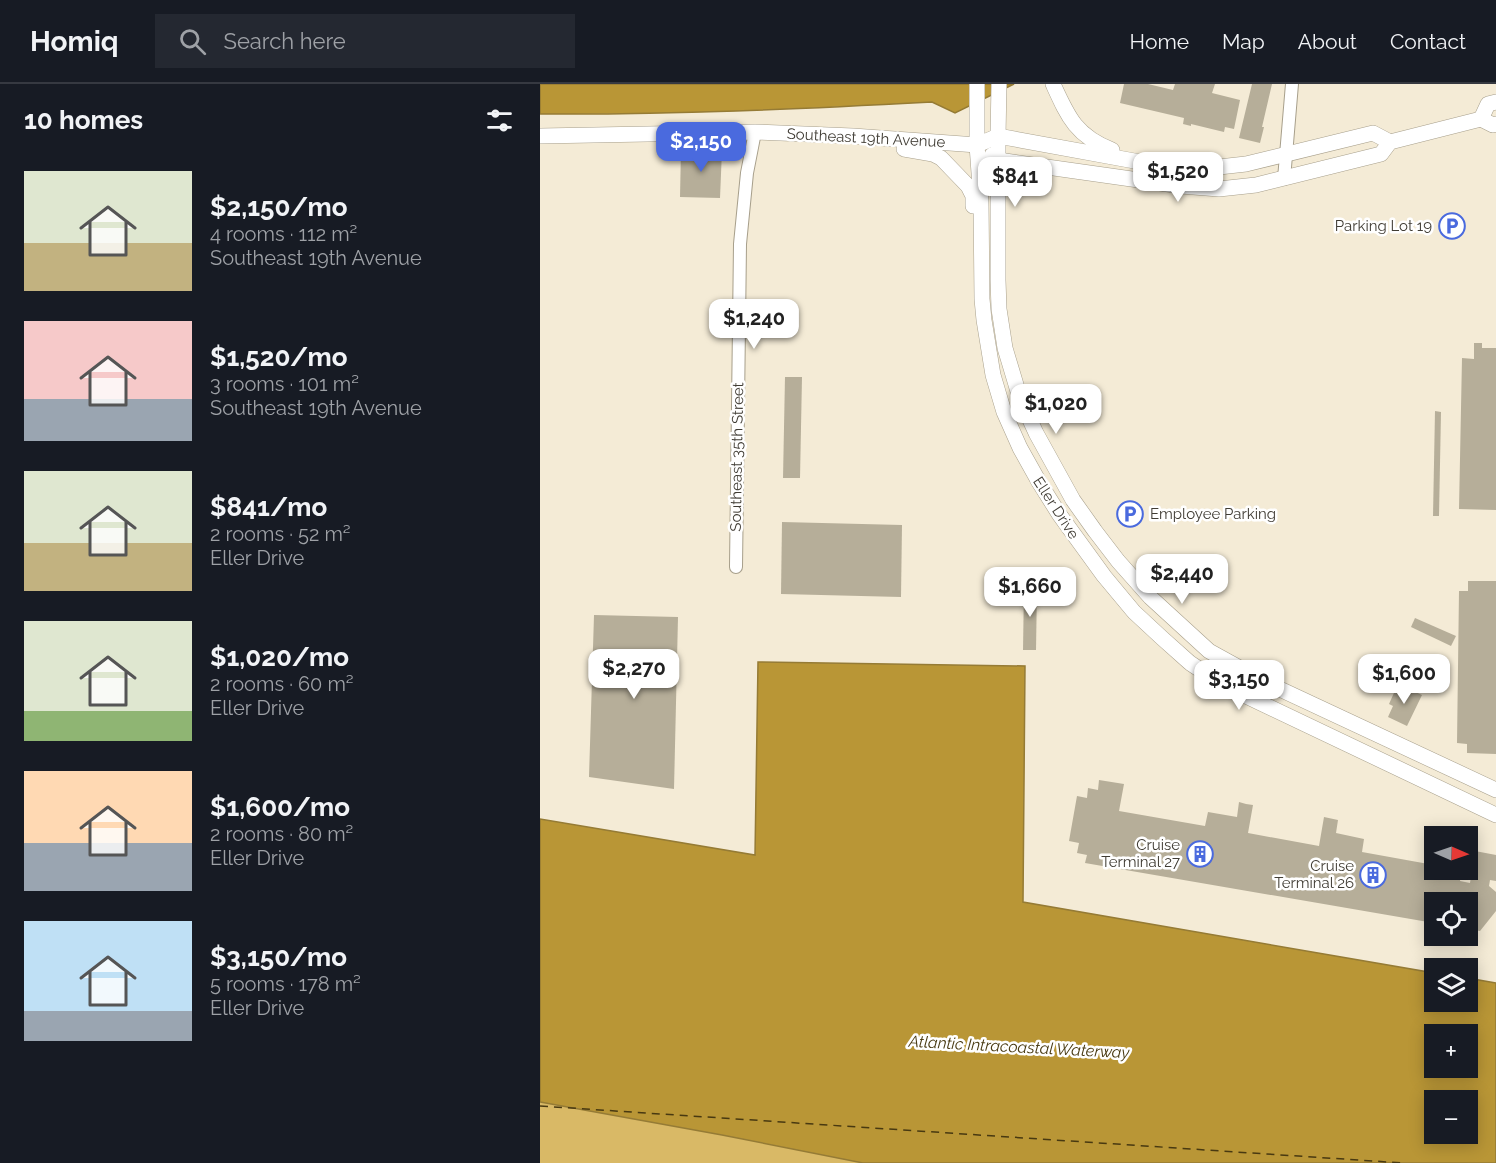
<!DOCTYPE html>
<html lang="en">
<head>
<meta charset="utf-8">
<style>
  body { margin:0; font-family:Raleway,sans-serif; background:#242831; color:#f1f3f6; height:100vh; display:flex; flex-direction:column; font-size:22px; white-space:nowrap }
  * { box-sizing:border-box; margin:0 }
  p { font-size:20px; color:#9ea1a6 }
  .icon { flex:none; width:33px; height:33px; fill:none; stroke:currentColor; stroke-width:2; stroke-linecap:round; stroke-linejoin:round }
  .map { position:relative; flex:1; overflow:hidden }
  .panel { display:flex; flex-direction:column; background:#171b24; width:540px }
  .panel>* { flex:none }
  .needle { width:39px; rotate:92deg }
  .buttons { position:absolute; left:884px; top:742px; display:grid; gap:12px }
  .buttons a { display:grid; place-items:center; width:54px; height:54px; border-radius:0px; background:#171b24; box-shadow:0 3px 15px #0003; font-size:30px }
  .price { position:absolute; translate:-50% -51px; padding:0 14px; border-radius:12px; background:#fff; color:#222; font-size:20px; line-height:39px; filter:drop-shadow(0 2px 3px #0008) }
  .price::after { content:''; position:absolute; left:50%; top:36px; width:18px; height:14px; margin-left:-9px; background:inherit; clip-path:polygon(0 0,100% 0,50% 100%) }
  .price.selected { background:#4a6ade; color:#fff }
  ul { padding:0; list-style:none }
  li { display:flex; align-items:center; gap:18px; height:150px; padding:0 24px }
  li span { display:grid; place-items:center; flex:none; width:168px; height:120px; border-radius:0px; color:#555 }
  li>.icon { margin-inline-start:auto }
  span .icon { width:72px; height:72px; fill:#fffc; stroke-width:1 }
  li b { font-size:26px }
  h2 { display:flex; justify-content:space-between; align-items:center; height:72px; padding:0 24px; font-size:26px }
  header { display:flex; align-items:center; gap:36px; box-sizing:border-box; height:84px; padding:0 30px; background:#171b24; border-bottom:2px solid #363941 }
  header strong { font-size:28px }
  nav { display:flex; gap:33px; margin-inline-start:auto; font-size:21px }
  .search { width:420px; height:54px; background:#242831; display:flex; align-items:center; gap:15px; box-sizing:border-box; padding:0 21px; border-radius:0px; color:#9ea1a6; font-size:22px }
  main { display:flex; flex:1; min-height:0 }
  .map>svg:first-child { display:block }
  .green { fill:#d9b966 }
  .water { fill:#b99636; stroke:#957b35; stroke-width:1.5; fill-rule:evenodd }
  .lines { fill:none; stroke-linecap:round; stroke-linejoin:round }
  .ferry { stroke:#483911; stroke-width:1.5; stroke-dasharray:8 6; stroke-linecap:butt }
  .building { fill:#b6ae99 }
  .minor-casing { stroke:#a79f8b; stroke-width:14 }
  .tertiary-casing { stroke:#a79f8b; stroke-width:16 }
  .minor { stroke:#fff; stroke-width:12 }
  .tertiary { stroke:#fff; stroke-width:15 }
  .labels { text-anchor:middle; dominant-baseline:central; stroke-width:5; stroke-linejoin:round; paint-order:stroke }
  .street-label { font-size:15px; fill:#403c34; stroke:#fff }
  .poi-label { font-size:15px; fill:#403c34; stroke:#fff; text-anchor:end }
  .water-label { font-size:16px; font-style:italic; fill:#483911; stroke:#fff }
</style>
</head>
<body>
<header>
<strong>Homiq</strong>
<div class="search"><svg class="icon" aria-label="search" viewBox="0 0 24 24"><circle cx="10" cy="10" r="6"/><path d="M15 15l6 6"/></svg>Search here</div>
<nav><a>Home</a><a>Map</a><a>About</a><a>Contact</a></nav>
</header>
<main>
<section class="panel">
<h2>10 homes<svg class="icon" aria-label="filters" viewBox="0 0 24 24"><path d="M4 7h16M4 17h16"/><circle cx="9" cy="7" r="2"/><circle cx="15" cy="17" r="2"/></svg></h2>
<ul>
<li><span style="background:linear-gradient(#dfe7d0 60%,#c2b280 0)"><svg class="icon" aria-label="home" viewBox="0 0 24 24"><path d="M3 11l9-7 9 7M6 9v11h12V9"/></svg></span><div><b>$2,150/mo</b><p>4 rooms · 112 m²</p><p>Southeast 19th Avenue</p></div></li>
<li><span style="background:linear-gradient(#f6c9c9 65%,#9aa5b1 0)"><svg class="icon" aria-label="home" viewBox="0 0 24 24"><path d="M3 11l9-7 9 7M6 9v11h12V9"/></svg></span><div><b>$1,520/mo</b><p>3 rooms · 101 m²</p><p>Southeast 19th Avenue</p></div></li>
<li><span style="background:linear-gradient(#dfe7d0 60%,#c2b280 0)"><svg class="icon" aria-label="home" viewBox="0 0 24 24"><path d="M3 11l9-7 9 7M6 9v11h12V9"/></svg></span><div><b>$841/mo</b><p>2 rooms · 52 m²</p><p>Eller Drive</p></div></li>
<li><span style="background:linear-gradient(#dfe7d0 75%,#8fb573 0)"><svg class="icon" aria-label="home" viewBox="0 0 24 24"><path d="M3 11l9-7 9 7M6 9v11h12V9"/></svg></span><div><b>$1,020/mo</b><p>2 rooms · 60 m²</p><p>Eller Drive</p></div></li>
<li><span style="background:linear-gradient(#ffd9b3 60%,#9aa5b1 0)"><svg class="icon" aria-label="home" viewBox="0 0 24 24"><path d="M3 11l9-7 9 7M6 9v11h12V9"/></svg></span><div><b>$1,600/mo</b><p>2 rooms · 80 m²</p><p>Eller Drive</p></div></li>
<li><span style="background:linear-gradient(#bfe0f5 75%,#9aa5b1 0)"><svg class="icon" aria-label="home" viewBox="0 0 24 24"><path d="M3 11l9-7 9 7M6 9v11h12V9"/></svg></span><div><b>$3,150/mo</b><p>5 rooms · 178 m²</p><p>Eller Drive</p></div></li>
</ul>
</section>
<div class="map">
<svg width="956" height="1079" viewBox="0 0 956 1079">
  <rect width="100%" height="100%" fill="#f4ebd6"/>
  <!-- green -->
  <polygon class="green" points="0,1018 182,1051 323,1079 0,1079"/>
  <!-- water -->
  <g class="water">
    <path d="M0 0H474L415 29 392 18C261 25 131 31 0 30Z"/>
    <path d="M218 578 485 582 483 818 894 889V918H927V894L956 899V1079H323L182 1051 0 1018V735L215 771ZM894 951H927V984H894ZM894 1017H927V1050H894Z"/>
  </g>
  <g class="lines">
    <!-- ferry -->
    <polyline class="ferry" points="0,1022 863,1079"/>
  </g>
  <!-- building -->
  <g class="building">
    <polygon points="584,0 608,0 633,6 635,0 675,0 672,9 700,16 694,45 685,43 684,48 651,40 651,42 643,40 644,34 580,19"/>
    <polygon points="712,0 732,0 722,43 724,43 720,59 699,54"/>
    <polygon points="141,65 182,66 180,114 140,113"/>
    <polygon points="934,259 942,259 942,264 956,264 956,426 919,425 922,274 934,275"/>
    <polygon points="245,293 262,293 260,394 243,394"/>
    <polygon points="895,327 901,328 899,432 893,432"/>
    <polygon points="242,438 362,441 361,513 241,510"/>
    <polygon points="928,497 956,497 956,670 927,669 927,660 917,659 919,507 928,507"/>
    <polygon points="484,503 497,503 496,566 483,566"/>
    <polygon points="54,531 138,533 134,705 49,693"/>
    <polygon points="875,534 916,552 911,562 871,543"/>
    <polygon points="858,600 882,611 867,642 848,633 853,622 849,620"/>
    <polygon points="559,696 584,700 579,727 665,742 668,728 697,733 699,718 706,720 713,721 708,749 779,762 784,733 798,736 796,749 824,755 822,768 894,781 894,786 922,786 920,797 930,799 935,767 956,771 956,797 950,796 949,802 956,808 956,827 940,847 927,845 927,819 894,819 894,839 545,779 547,771 537,769 539,759 529,757 537,712 547,714 548,704 558,706"/>
  </g>
  <g class="lines">
    <!-- minor casing -->
    <g class="minor-casing">
      <g id="minor">
        <polyline points="744,95 752,0"/>
        <polyline points="196,483 200,160 207,89 215,48"/>
      </g>
    </g>
    <!-- tertiary casing -->
    <g class="tertiary-casing">
      <g id="tertiary">
        <polyline points="437,0 437,61 441,117 442,215 444,236 453,291 464,328 480,364 499,398 519,430 564,492 594,528 622,554 650,579 683,601 956,731"/>
        <polyline points="459,0 458,52 458,196 459,225 465,264 480,314 496,349 533,416 555,447 578,477 610,513 669,567 727,599 956,706"/>
        <path d="M513 0C528 33 536 52 572 66"/>
        <polyline points="941,35 948,20 956,18"/>
        <polyline points="0,52 215,48 313,52 437,61 458,52 600,78 670,84 706,80 833,49 850,58"/>
        <polyline points="364,65 393,70 401,74 428,102 433,112 433,122"/>
        <polyline points="452,71 458,76 641,102 679,105 716,101 841,70 850,58 941,35 953,41 956,40"/>
      </g>
    </g>
    <!-- minor -->
    <use href="#minor" class="minor"/>
    <!-- tertiary -->
    <use href="#tertiary" class="tertiary"/>
  </g>
  <!-- icons -->
  <defs>
    <g id="parking-ring" transform="scale(1.35)"><circle r="9.5" fill="#fff" stroke="#4a6ade" stroke-width="1.5"/><path d="M-3.5-5.5H1a3.5 3.5 0 0 1 0 7H-1V5.5H-3.5ZM-1-3.4V-.6H.8a1.4 1.4 0 0 0 0-2.8Z" fill="#4a6ade"/></g>
    <g id="building-ring" transform="scale(1.35)"><circle r="9.5" fill="#fff" stroke="#4a6ade" stroke-width="1.5"/><path d="M-4-6H4V6H1V3H-1V6H-4ZM-2.5-4.3h1.7v1.8h-1.7ZM.8-4.3h1.7v1.8H.8ZM-2.5-1h1.7V.8h-1.7ZM.8-1h1.7V.8H.8Z" fill="#4a6ade"/></g>
  </defs>
  <g fill-rule="evenodd">
    <use href="#parking-ring" x="912" y="142"/>
    <use href="#parking-ring" x="590" y="430"/>
    <use href="#building-ring" x="660" y="770"/>
    <use href="#building-ring" x="833" y="791"/>
  </g>
  <g class="labels">
    <!-- street labels -->
    <g class="street-label">
      <text transform="translate(326 54) rotate(3)">Southeast 19th Avenue</text>
      <text transform="translate(197 373) rotate(-89)">Southeast 35th Street</text>
      <text transform="translate(516 424) rotate(57)">Eller Drive</text>
    </g>
    <!-- poi labels -->
    <g class="poi-label">
      <text x="892" y="142">Parking Lot 19</text>
      <text x="610" y="430" text-anchor="start">Employee Parking</text>
      <text x="640" y="761">Cruise<tspan x="640" dy="17">Terminal 27</tspan></text>
      <text x="814" y="782">Cruise<tspan x="814" dy="17">Terminal 26</tspan></text>
    </g>
    <!-- water labels -->
    <g class="water-label">
      <text transform="translate(479 963) rotate(3)">Atlantic Intracoastal Waterway</text>
    </g>
  </g>
</svg>
<div class="buttons">
<a><svg class="needle" viewBox="-14 -14 28 28"><path d="M0-13l5 13h-10z" fill="#e53935"/><path d="M0 13l5-13h-10z" fill="#9ea1a6"/></svg></a>
<a><svg class="icon" aria-label="locate" viewBox="0 0 24 24"><circle cx="12" cy="12" r="6"/><path d="M12 2v4M12 18v4M2 12h4M18 12h4"/></svg></a>
<a><svg class="icon" aria-label="layers" viewBox="0 0 24 24"><path d="M12 4l9 5-9 5-9-5zM3 14l9 5 9-5"/></svg></a>
<a>+</a>
<a>−</a>
</div>
<b class="price selected" style="left:161px;top:89px">$2,150</b>
<b class="price" style="left:638px;top:119px">$1,520</b>
<b class="price" style="left:475px;top:124px">$841</b>
<b class="price" style="left:214px;top:266px">$1,240</b>
<b class="price" style="left:516px;top:351px">$1,020</b>
<b class="price" style="left:642px;top:521px">$2,440</b>
<b class="price" style="left:490px;top:534px">$1,660</b>
<b class="price" style="left:94px;top:616px">$2,270</b>
<b class="price" style="left:864px;top:621px">$1,600</b>
<b class="price" style="left:699px;top:627px">$3,150</b>
</div>
</main>
</body>
</html>
